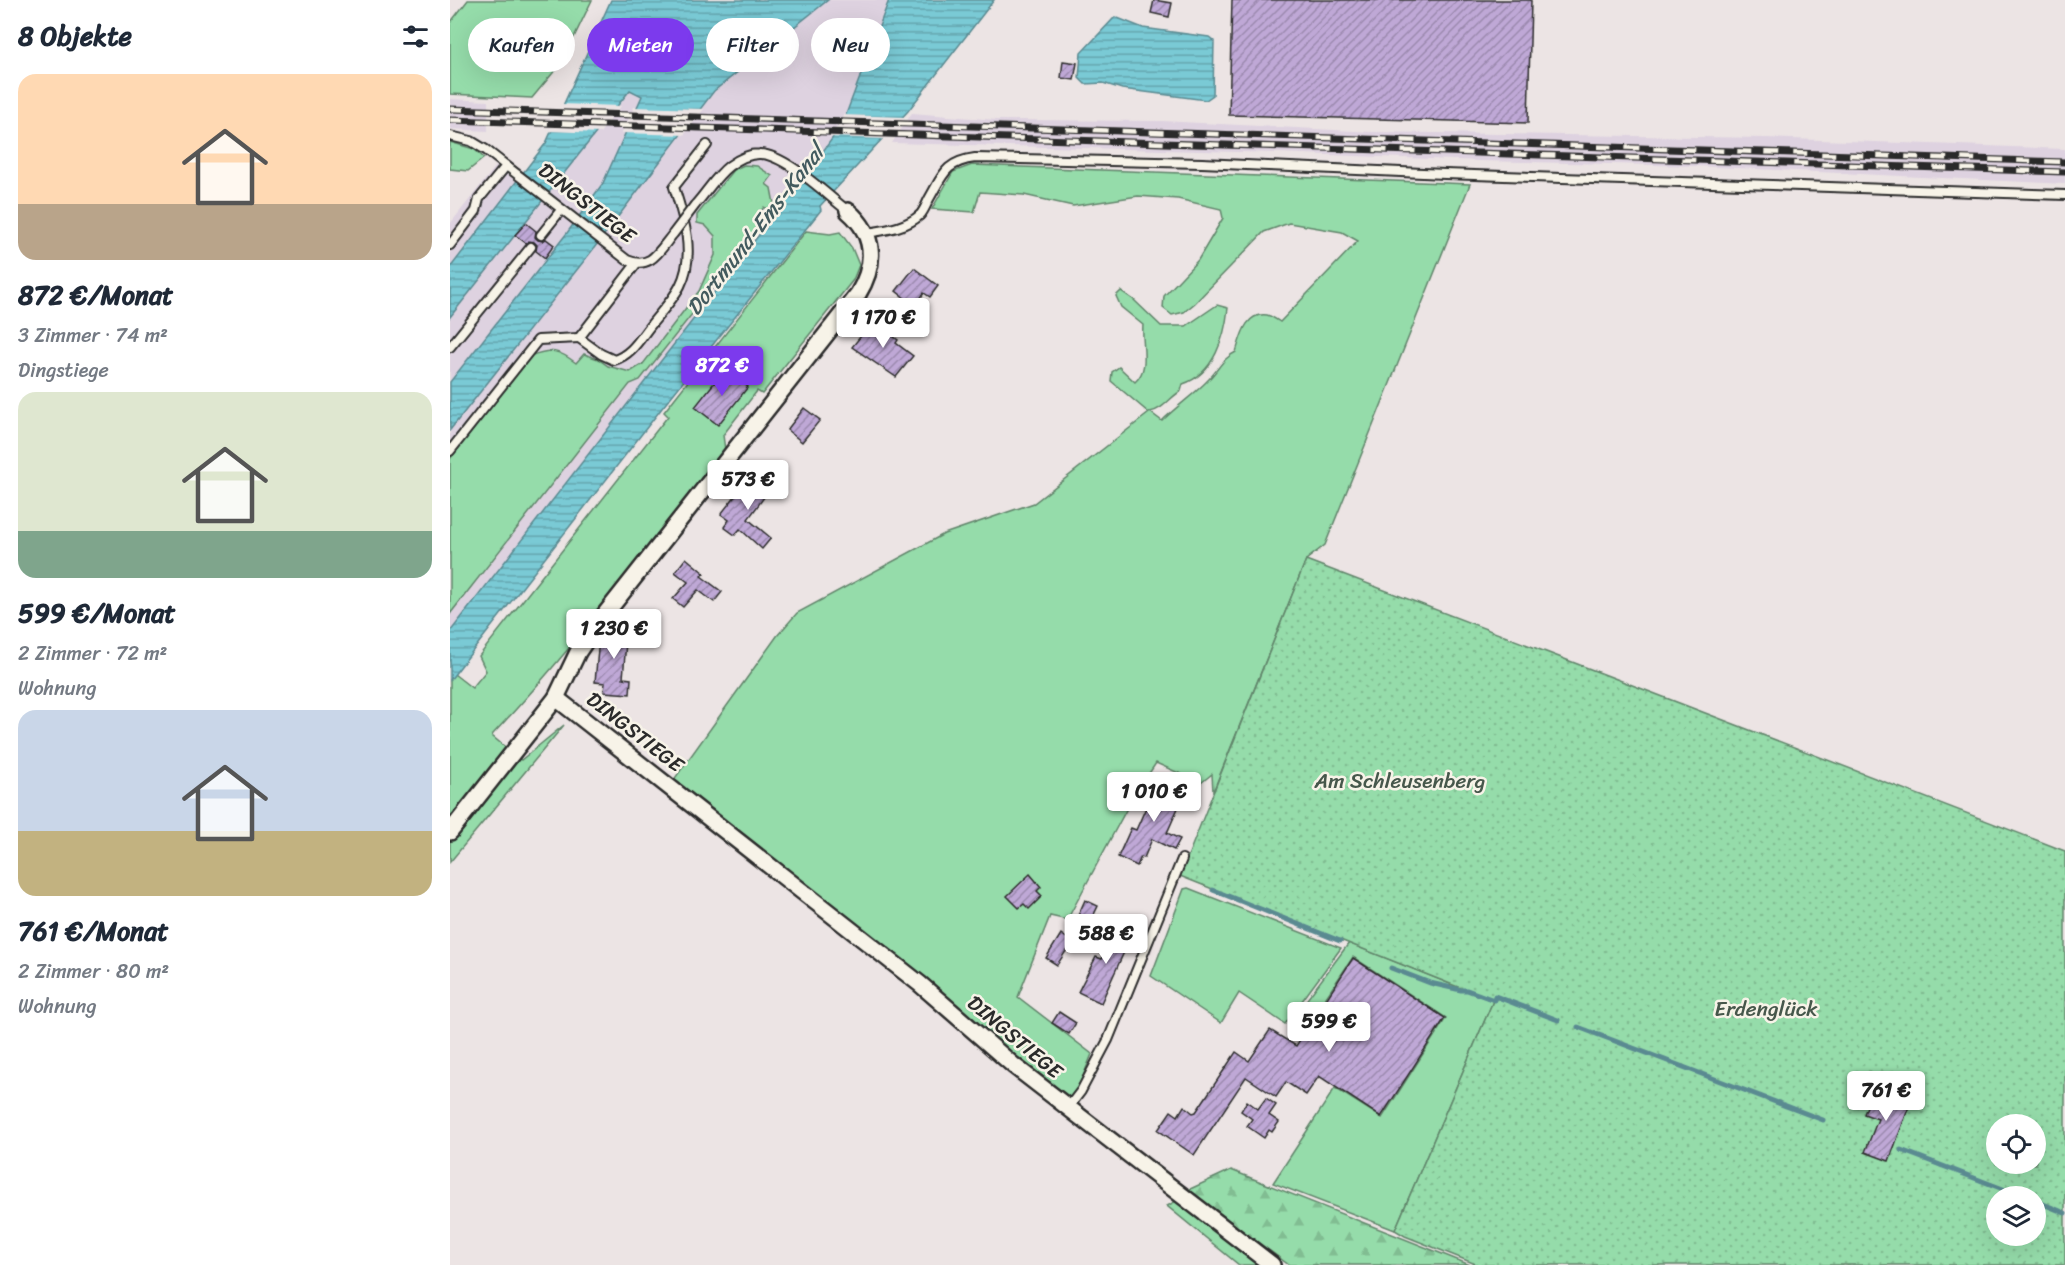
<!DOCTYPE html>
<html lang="de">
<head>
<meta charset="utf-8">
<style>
  body { margin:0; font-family:Sriracha,sans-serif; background:#f6f6f7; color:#1f2937; height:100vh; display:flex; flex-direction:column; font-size:22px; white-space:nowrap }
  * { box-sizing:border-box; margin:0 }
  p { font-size:20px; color:#747a83 }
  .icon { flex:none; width:33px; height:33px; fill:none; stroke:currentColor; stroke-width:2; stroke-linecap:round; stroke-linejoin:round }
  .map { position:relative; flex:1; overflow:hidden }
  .drawer { display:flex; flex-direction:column; background:#fff; width:450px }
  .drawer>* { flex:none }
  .top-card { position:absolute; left:18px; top:18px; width:570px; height:54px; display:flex; gap:12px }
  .fabs { position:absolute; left:1536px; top:1114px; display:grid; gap:12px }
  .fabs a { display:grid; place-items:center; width:60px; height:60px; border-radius:50%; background:#fff; box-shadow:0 6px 24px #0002; font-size:30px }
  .price { position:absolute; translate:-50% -51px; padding:0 14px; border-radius:6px; background:#fff; color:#222; font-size:20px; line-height:39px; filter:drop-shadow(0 2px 3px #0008) }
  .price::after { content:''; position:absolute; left:50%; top:36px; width:18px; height:14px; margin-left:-9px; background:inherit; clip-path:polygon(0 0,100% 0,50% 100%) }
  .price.on { background:#7c3aed; color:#fff }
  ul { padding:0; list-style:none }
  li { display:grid; align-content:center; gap:12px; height:318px; padding:0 18px }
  li span { display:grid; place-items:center; height:186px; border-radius:18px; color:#555 }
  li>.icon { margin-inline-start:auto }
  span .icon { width:108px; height:108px; fill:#fffc; stroke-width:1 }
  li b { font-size:26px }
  h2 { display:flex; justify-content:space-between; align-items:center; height:72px; padding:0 18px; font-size:26px }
  .pill { padding:0 21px; border-radius:27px; background:#fff; box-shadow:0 6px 24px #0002; font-size:21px; line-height:54px }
  .pill.on { background:#7c3aed; color:#fff }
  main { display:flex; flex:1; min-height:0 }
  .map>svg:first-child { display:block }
  .built { fill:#ded2e0 }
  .grass { fill:#95dcaa; stroke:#60846a; stroke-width:1.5 }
  .forest { fill:url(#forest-firs); stroke:#60846a; stroke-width:1.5 }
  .garden { fill:url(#garden-dots); stroke:#60846a; stroke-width:1.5; fill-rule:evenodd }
  .water { fill:url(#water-rules); stroke:#5a8a91; stroke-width:1.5 }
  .pier { fill:#ece4e4 }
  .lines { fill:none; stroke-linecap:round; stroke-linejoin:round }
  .stream { stroke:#5a8a91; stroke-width:5 }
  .building { fill:url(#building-hatch); stroke:#2b2b2b; stroke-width:1.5 }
  .lane-casing { stroke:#2b2b2b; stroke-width:12 }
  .street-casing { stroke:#2b2b2b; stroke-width:20 }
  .lane { stroke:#f7f3e8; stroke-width:8 }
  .street { stroke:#f7f3e8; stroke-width:15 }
  .rail-casing { stroke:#2b2b2b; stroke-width:7 }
  .rail { stroke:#f7f3e8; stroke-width:4.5; stroke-dasharray:14; stroke-linecap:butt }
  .lane-bridge-casing { stroke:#2b2b2b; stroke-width:12; stroke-linecap:butt }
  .lane-bridge { stroke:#f7f3e8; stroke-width:8 }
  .labels { text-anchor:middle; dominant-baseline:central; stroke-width:5; stroke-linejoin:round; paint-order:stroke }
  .street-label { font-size:21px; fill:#2b2b2b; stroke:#f7f3e8 }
  .park-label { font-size:21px; fill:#46574b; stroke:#f7f3e8 }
  .water-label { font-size:22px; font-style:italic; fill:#435b5e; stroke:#f7f3e8 }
</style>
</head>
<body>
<main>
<section class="drawer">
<h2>8 Objekte<svg class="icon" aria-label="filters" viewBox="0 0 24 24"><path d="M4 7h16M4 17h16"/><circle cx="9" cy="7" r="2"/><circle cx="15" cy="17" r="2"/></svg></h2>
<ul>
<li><span style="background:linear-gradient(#ffd9b3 70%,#b9a48a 0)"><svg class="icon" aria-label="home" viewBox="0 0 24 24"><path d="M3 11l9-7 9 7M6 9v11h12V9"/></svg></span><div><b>872 €/Monat</b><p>3 Zimmer · 74 m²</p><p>Dingstiege</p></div></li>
<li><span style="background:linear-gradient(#dfe7d0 75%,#7fa58c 0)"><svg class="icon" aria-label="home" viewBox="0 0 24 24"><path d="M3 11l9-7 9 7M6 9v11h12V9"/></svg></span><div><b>599 €/Monat</b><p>2 Zimmer · 72 m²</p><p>Wohnung</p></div></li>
<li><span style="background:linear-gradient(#c9d6e8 65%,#c2b280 0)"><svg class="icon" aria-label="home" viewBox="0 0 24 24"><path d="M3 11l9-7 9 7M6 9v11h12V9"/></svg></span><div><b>761 €/Monat</b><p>2 Zimmer · 80 m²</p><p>Wohnung</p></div></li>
</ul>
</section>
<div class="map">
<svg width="1615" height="1265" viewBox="0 0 1615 1265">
  <defs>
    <pattern id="forest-firs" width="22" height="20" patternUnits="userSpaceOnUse" patternTransform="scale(1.5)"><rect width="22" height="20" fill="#95dcaa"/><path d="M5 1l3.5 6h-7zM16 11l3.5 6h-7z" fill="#81bd92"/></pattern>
    <pattern id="garden-dots" width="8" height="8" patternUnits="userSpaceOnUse" patternTransform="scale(1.5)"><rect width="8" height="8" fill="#95dcaa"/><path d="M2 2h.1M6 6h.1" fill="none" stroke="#81bd92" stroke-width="1.8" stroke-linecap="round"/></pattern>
    <pattern id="water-rules" width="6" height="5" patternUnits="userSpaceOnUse" patternTransform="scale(1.5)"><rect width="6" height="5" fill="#7acad5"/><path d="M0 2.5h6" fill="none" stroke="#64a4ad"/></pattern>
    <pattern id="building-hatch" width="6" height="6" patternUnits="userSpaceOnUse" patternTransform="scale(1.5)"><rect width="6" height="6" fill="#bfa8d6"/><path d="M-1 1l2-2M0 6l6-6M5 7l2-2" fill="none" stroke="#9b89ae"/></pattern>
  </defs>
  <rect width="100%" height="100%" fill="#ece4e4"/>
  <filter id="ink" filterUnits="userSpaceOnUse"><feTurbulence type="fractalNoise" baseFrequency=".0167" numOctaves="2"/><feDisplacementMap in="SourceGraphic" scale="12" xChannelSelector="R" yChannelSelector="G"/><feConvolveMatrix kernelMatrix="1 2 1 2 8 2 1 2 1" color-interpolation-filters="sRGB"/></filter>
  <g filter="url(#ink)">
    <!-- built -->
    <g class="built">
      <polygon points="378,0 439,0 392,125 358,172 0,632 0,430 141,252 264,91"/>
      <polygon points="181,89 192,96 153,183 117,233 0,382 0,317"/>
      <polygon points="0,99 38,101 38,131 0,129"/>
      <polygon points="462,113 547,120 712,121 923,132 1316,138 1615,149 1615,184 1246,166 1030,161 828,153 442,143"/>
      <polygon points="46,166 67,182 0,268 0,224"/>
    </g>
    <!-- grass -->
    <g class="grass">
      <polygon points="18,0 142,0 112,62 82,98 0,94 0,23"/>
      <polygon points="0,142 24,149 34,158 18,171 0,169"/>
      <path d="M294 165 307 166 322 176 316 184 321 188 325 209 322 213 314 207 309 214 316 220 313 224 190 380 180 384 0 614V459L80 356C101 348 109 350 126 363L134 354 148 359 158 366 180 372 193 364 249 291 265 255V236L255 225 247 223V215L283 170Z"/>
      <path d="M522 165 1020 184 875 545 856 560 763 792 762 774 751 783 706 763 682 799 617 920 600 916 568 997 642 1054 622 1103 537 1037 377 900 223 781 327 636 347 613 494 534 584 503 699 413 661 381 662 372 669 367 685 382C701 368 691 344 693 325L671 307 666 296 671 291 684 300 711 326H736L767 305 778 308C775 337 764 374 733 384L731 391C720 397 713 410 700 412L712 421C727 406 745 394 759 379 769 369 773 358 786 352 791 337 795 312 817 315 821 316 827 320 830 322L908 241 892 232 839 223 814 232 745 303 734 312 722 315 713 308 714 296 748 260 773 218 771 209 728 199 688 196 623 206 574 195 530 192 524 212 482 209 503 172Z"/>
      <path d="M356 231 380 234 390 232 402 248 409 265 403 280 312 394 307 391 273 435 275 450C200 546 127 645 43 734L42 736 71 760 114 725 0 862V680L4 674 22 688 36 671 29 656 218 416 214 412Z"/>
      <polygon points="738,888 891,948 835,1024 789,993 771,1023 701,976 734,889"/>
      <polygon points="899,943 1043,1001 945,1230 823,1183 885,1088 932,1118 996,1018 903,957 862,1018 849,1010"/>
      <polygon points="726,1201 812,1265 789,1265 717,1206"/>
    </g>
    <!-- forest -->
    <polygon class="forest" points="781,1170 1020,1265 839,1265 738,1190"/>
    <!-- garden -->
    <path class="garden" d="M856 560 1615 851V1265H1028L955 1236 945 1230 1043 1001 730 876ZM1546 1125H1586V1164H1546ZM1546 1197H1586V1236H1546Z"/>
    <!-- water -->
    <g class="water">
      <polygon points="161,0 378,0 264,91 141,252 0,430 0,382 117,233 153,183 192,96 180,90 0,317 0,268 96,143"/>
      <polygon points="439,0 544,0 458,111 370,206 371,210 212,408 0,680 0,632 358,172 392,125"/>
      <polygon points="665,17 693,28 759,37 764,41 763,95 756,100 672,89 653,83 635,84 629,78 631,53"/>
    </g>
    <!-- pier -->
    <g class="pier">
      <polygon points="111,104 171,106 150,133 98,131"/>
      <polygon points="184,107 254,109 234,135 172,133"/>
      <polygon points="393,115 456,117 436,139 379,137 390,123"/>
    </g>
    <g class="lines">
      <!-- stream -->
      <g class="stream">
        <polyline points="763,890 890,941"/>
        <polyline points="941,968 980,983 1011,990 1017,990 1044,1000 1045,996 1108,1020"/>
        <polyline points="1128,1027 1373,1120"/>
        <polyline points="1451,1150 1574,1197"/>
        <polyline points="1586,1201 1615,1213"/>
      </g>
    </g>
    <!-- building -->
    <g class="building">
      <polygon points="704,0 722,3 719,17 701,13"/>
      <polygon points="782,0 1081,0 1078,123 779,115"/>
      <polygon points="613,61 627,63 624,80 611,78"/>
      <polygon points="76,223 86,231 85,237 88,240 93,241 96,239 104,245 95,258 86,251 87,245 84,242 79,241 76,243 65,235"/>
      <polygon points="464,268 488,286 480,297 474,293 465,306 446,291"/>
      <polygon points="423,321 448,340 446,343 463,356 446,377 402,347"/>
      <polygon points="275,369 298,387 268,425 245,407"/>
      <polygon points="354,408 370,420 352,442 337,430"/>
      <polygon points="300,477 308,483 313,477 323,485 298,519 321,538 312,549 290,529 285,535 274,527 279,520 271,514"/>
      <polygon points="236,558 254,573 251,576 272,592 264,602 248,590 233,607 223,599 238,582 225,572"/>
      <polygon points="165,617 178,618 173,678 181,679 180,694 154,692 155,683 145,682 149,639 163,639"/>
      <polygon points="709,778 736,790 717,833 730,839 724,850 702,839 694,858 691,857 687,866 668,857 681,828 686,830"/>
      <polygon points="580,874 591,887 587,891 592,896 579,909 574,904 569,908 557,896"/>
      <polygon points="635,900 648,906 635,933 623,927"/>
      <polygon points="668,923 684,930 651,1003 628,992 646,957 652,959"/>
      <polygon points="611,934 622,942 607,965 596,958"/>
      <polygon points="903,958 995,1018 931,1117 869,1076 856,1095 836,1082 826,1097 796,1077 744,1155 708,1130 721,1111 728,1116 734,1106 743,1113 746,1112 786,1052 799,1061 820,1030 846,1046"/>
      <polygon points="609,1012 626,1023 619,1034 602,1023"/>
      <polygon points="1425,1086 1461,1101 1439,1161 1415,1152 1428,1119 1414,1114"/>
      <polygon points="816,1098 826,1105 819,1115 829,1122 822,1132 819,1130 814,1138 797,1126 802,1119 791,1111 797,1101 808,1109"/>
    </g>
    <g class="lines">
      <!-- lane casing -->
      <g class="lane-casing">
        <g id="lane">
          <path d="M0 136 21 141 36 150 177 260C201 270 209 251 223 234"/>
          <path d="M245 205C256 193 266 176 279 166 287 160 299 154 309 154 334 153 378 196 398 211"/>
          <path d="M417 233C434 230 456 228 470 215 474 211 476 205 479 199 493 175 495 162 525 158L752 163 995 174 1615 195"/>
          <polyline points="91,235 111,210"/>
          <polyline points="0,245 26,211 29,199 56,166"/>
          <path d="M186 264 129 338 151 354 164 360C181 355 189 340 200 326 210 313 223 300 230 286 246 255 234 218 224 187L257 145"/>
          <polyline points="0,347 81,247"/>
          <polyline points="0,451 88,340 129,338"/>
          <polyline points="618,1108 631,1091 658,1040 732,859"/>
        </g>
      </g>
      <!-- street casing -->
      <g class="street-casing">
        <g id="street">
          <polyline points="106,698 470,984 563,1065 822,1265"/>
          <path d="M0 832 106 698 128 652 145 627 408 294C426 264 426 235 398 211"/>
        </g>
      </g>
      <!-- lane -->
      <use href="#lane" class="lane"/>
      <!-- street -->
      <use href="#street" class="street"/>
      <!-- rail casing -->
      <g class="rail-casing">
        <g id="rail">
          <polyline points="0,109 1615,162"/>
          <polyline points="0,120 1615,172"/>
        </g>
      </g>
      <!-- rail -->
      <use href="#rail" class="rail"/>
      <!-- lane-bridge casing -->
      <g class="lane-bridge-casing">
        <polyline id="lane-bridge" points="223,234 245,205"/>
      </g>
      <!-- lane-bridge -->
      <use href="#lane-bridge" class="lane-bridge"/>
    </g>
  </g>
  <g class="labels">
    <!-- street labels -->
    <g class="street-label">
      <text transform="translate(137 203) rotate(38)">DINGSTIEGE</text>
      <text transform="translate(185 732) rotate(38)">DINGSTIEGE</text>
      <text transform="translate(565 1037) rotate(40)">DINGSTIEGE</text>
    </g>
    <!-- park labels -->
    <g class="park-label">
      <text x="950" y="781">Am Schleusenberg</text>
      <text x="1316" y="1009">Erdenglück</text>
    </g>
    <!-- water labels -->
    <g class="water-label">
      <text transform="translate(305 230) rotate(-52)">Dortmund-Ems-Kanal</text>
    </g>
  </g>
</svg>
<div class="fabs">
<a><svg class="icon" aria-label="locate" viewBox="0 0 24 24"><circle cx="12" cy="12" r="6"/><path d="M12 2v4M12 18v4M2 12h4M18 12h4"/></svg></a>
<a><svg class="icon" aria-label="layers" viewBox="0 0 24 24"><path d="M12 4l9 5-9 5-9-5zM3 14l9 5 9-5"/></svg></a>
</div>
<b class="price" style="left:433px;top:349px">1 170 €</b>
<b class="price on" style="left:272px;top:397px">872 €</b>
<b class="price" style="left:298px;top:511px">573 €</b>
<b class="price" style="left:164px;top:660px">1 230 €</b>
<b class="price" style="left:704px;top:823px">1 010 €</b>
<b class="price" style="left:656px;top:965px">588 €</b>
<b class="price" style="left:879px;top:1053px">599 €</b>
<b class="price" style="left:1436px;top:1122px">761 €</b>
<div class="top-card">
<a class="pill">Kaufen</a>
<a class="pill on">Mieten</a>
<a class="pill">Filter</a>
<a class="pill">Neu</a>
</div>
</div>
</main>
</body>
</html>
